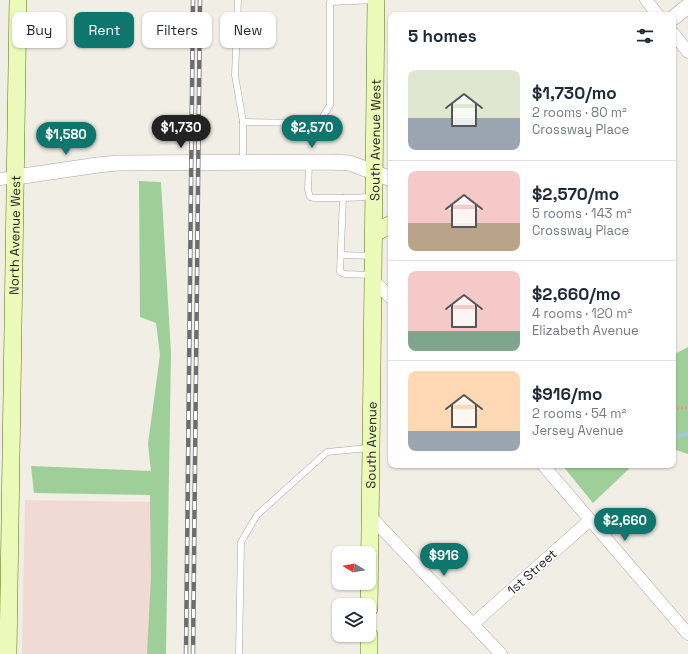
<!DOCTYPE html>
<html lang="en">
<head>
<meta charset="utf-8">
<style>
  body { margin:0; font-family:"Space Grotesk",sans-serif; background:#f2f2f3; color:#1f2937; height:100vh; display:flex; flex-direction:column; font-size:15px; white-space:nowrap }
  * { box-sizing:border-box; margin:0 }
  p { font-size:13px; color:#747a83 }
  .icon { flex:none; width:22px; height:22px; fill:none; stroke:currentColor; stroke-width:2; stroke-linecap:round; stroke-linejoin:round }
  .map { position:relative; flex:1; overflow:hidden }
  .details { position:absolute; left:388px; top:12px; width:288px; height:456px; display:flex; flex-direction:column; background:#fff; border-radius:8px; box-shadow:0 1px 3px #0004 }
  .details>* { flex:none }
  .top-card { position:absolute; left:12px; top:12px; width:316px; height:36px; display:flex; gap:8px }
  .needle { width:26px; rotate:281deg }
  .tools { position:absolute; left:332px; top:546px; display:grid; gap:8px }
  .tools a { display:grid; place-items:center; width:44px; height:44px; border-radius:8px; background:#fff; box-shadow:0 1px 3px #0004; font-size:20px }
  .price { position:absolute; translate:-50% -34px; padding:0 9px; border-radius:14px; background:#0f766e; color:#fff; font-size:13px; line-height:26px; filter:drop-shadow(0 1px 2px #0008) }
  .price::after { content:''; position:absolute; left:50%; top:24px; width:12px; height:9px; margin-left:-6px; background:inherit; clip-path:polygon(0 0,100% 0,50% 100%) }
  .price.on { background:#222; color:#fff }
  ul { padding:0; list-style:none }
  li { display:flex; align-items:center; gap:12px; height:100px; padding:0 20px }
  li+li { border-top:1px solid #e0e1e3 }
  li span { display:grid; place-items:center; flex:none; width:112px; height:80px; border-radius:8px; color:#555 }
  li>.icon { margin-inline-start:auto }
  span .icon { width:48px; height:48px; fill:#fffc; stroke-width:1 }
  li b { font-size:17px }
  h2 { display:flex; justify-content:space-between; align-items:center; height:48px; padding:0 20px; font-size:17px }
  .pill { padding:0 14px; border-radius:8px; background:#fff; box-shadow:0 1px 3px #0004; font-size:14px; line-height:36px }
  .pill.on { background:#0f766e; color:#fff }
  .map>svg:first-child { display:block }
  .commercial { fill:#f1dad3 }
  .forest { fill:#9fcf99 }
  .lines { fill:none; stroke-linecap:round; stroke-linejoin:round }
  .stream { stroke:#a4c6de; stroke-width:4 }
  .service-casing { stroke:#a6a6a6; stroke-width:7 }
  .minor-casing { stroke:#a6a6a6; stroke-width:13 }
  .tertiary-casing { stroke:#a6a6a6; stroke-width:16 }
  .secondary-casing { stroke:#567803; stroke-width:18 }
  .path { stroke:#fb936a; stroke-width:2.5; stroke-dasharray:2 2; stroke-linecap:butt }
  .service { stroke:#fff; stroke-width:6 }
  .minor { stroke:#fff; stroke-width:12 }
  .tertiary { stroke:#fff; stroke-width:15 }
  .secondary { stroke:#ebfab8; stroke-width:17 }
  .rail-casing { stroke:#6d6d6d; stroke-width:4.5 }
  .rail { stroke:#fff; stroke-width:3; stroke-dasharray:9; stroke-linecap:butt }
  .labels { text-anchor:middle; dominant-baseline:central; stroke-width:3.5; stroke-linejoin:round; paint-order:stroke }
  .street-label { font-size:13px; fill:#1f1f1f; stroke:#fff }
</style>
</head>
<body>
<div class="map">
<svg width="688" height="654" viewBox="0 0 688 654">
  <rect width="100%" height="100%" fill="#f0eee5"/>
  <!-- commercial -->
  <polygon class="commercial" points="25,500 156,502 153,654 22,654"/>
  <!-- forest -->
  <g class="forest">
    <polygon points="139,181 161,182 171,353 166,654 147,654 151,576 150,495 34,493 31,466 151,471 148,444 160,355 156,323 140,317"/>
    <polygon points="688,347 688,454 673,449 673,355"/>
    <polygon points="562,465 633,465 593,503"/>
  </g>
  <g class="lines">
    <!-- stream -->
    <polyline class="stream" points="673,438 688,433"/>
    <!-- service casing -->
    <g class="service-casing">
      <g id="service">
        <polyline points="238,0 235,75 243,122"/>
        <polyline points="243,162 243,122 319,123 330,105 330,2 375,0"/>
        <polyline points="309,163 308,190 310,197 314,198 343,198 340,272 345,274 372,275"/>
        <polyline points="343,198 373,197"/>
        <polyline points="341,255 373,256"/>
        <polyline points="239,654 241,542 257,515 327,452 369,448"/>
      </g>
    </g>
    <!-- minor casing -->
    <g class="minor-casing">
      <g id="minor">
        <polyline points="646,0 658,15"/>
        <polyline points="673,33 688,52"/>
        <polyline points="0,179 16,177"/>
        <polyline points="373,280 391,298"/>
        <polyline points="543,465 688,634"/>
        <polyline points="370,516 501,654"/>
        <polyline points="473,624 590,520"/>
      </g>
    </g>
    <!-- tertiary casing -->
    <g class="tertiary-casing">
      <g id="tertiary">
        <polyline points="673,18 688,6"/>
        <polyline points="16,177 98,165 118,163 327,162 350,163 391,179"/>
      </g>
    </g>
    <!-- secondary casing -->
    <g class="secondary-casing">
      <g id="secondary">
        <polyline points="375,233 391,224"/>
        <path id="s1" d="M369 609C371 406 375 203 376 0"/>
        <path id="s2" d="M8 654 18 0"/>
        <polyline points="369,654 369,635"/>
      </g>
    </g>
    <!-- path -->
    <polyline class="path" points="673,409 688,407"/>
    <!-- service -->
    <use href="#service" class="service"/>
    <!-- minor -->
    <use href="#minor" class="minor"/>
    <!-- tertiary -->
    <use href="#tertiary" class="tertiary"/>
    <!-- secondary -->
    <use href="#secondary" class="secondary"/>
    <!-- rail casing -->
    <g class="rail-casing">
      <g id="rail">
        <polyline points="186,654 193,0"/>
        <polyline points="193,654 200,0"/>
      </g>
    </g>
    <!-- rail -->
    <use href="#rail" class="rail"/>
  </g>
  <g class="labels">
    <!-- street labels -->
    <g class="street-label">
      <text stroke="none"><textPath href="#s1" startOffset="469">South Avenue West</textPath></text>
      <text stroke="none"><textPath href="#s2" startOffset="419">North Avenue West</textPath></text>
      <text stroke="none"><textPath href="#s1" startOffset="164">South Avenue</textPath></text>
      <text transform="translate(532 572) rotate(-42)">1st Street</text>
    </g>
  </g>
</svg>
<div class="tools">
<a><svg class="needle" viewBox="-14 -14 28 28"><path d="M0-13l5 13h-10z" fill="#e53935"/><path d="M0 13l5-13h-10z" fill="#747a83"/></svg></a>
<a><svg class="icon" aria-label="layers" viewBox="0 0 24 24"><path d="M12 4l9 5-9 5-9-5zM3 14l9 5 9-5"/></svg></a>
</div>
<b class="price on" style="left:181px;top:149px">$1,730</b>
<b class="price" style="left:312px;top:149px">$2,570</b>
<b class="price" style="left:66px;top:156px">$1,580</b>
<b class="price" style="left:625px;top:542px">$2,660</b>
<b class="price" style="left:444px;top:577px">$916</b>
<div class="top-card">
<a class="pill">Buy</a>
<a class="pill on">Rent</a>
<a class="pill">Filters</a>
<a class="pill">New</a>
</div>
<section class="details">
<h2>5 homes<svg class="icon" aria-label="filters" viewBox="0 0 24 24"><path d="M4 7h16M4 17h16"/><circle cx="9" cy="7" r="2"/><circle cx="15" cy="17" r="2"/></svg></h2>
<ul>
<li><span style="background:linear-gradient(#dfe7d0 60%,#9aa5b1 0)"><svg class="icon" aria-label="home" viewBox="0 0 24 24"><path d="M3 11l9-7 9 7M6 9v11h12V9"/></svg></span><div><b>$1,730/mo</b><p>2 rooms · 80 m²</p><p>Crossway Place</p></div></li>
<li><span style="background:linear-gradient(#f6c9c9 65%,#b9a48a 0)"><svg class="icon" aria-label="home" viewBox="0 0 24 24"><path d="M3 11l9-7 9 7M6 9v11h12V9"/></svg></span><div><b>$2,570/mo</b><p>5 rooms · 143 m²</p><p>Crossway Place</p></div></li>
<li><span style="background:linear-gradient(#f6c9c9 75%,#7fa58c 0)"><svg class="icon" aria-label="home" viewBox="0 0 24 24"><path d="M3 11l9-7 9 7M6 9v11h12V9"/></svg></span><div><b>$2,660/mo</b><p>4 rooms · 120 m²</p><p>Elizabeth Avenue</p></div></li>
<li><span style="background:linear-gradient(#ffd9b3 75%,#9aa5b1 0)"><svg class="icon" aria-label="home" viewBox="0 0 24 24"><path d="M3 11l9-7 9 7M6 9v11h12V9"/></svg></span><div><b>$916/mo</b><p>2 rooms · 54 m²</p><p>Jersey Avenue</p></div></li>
</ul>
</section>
</div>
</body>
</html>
